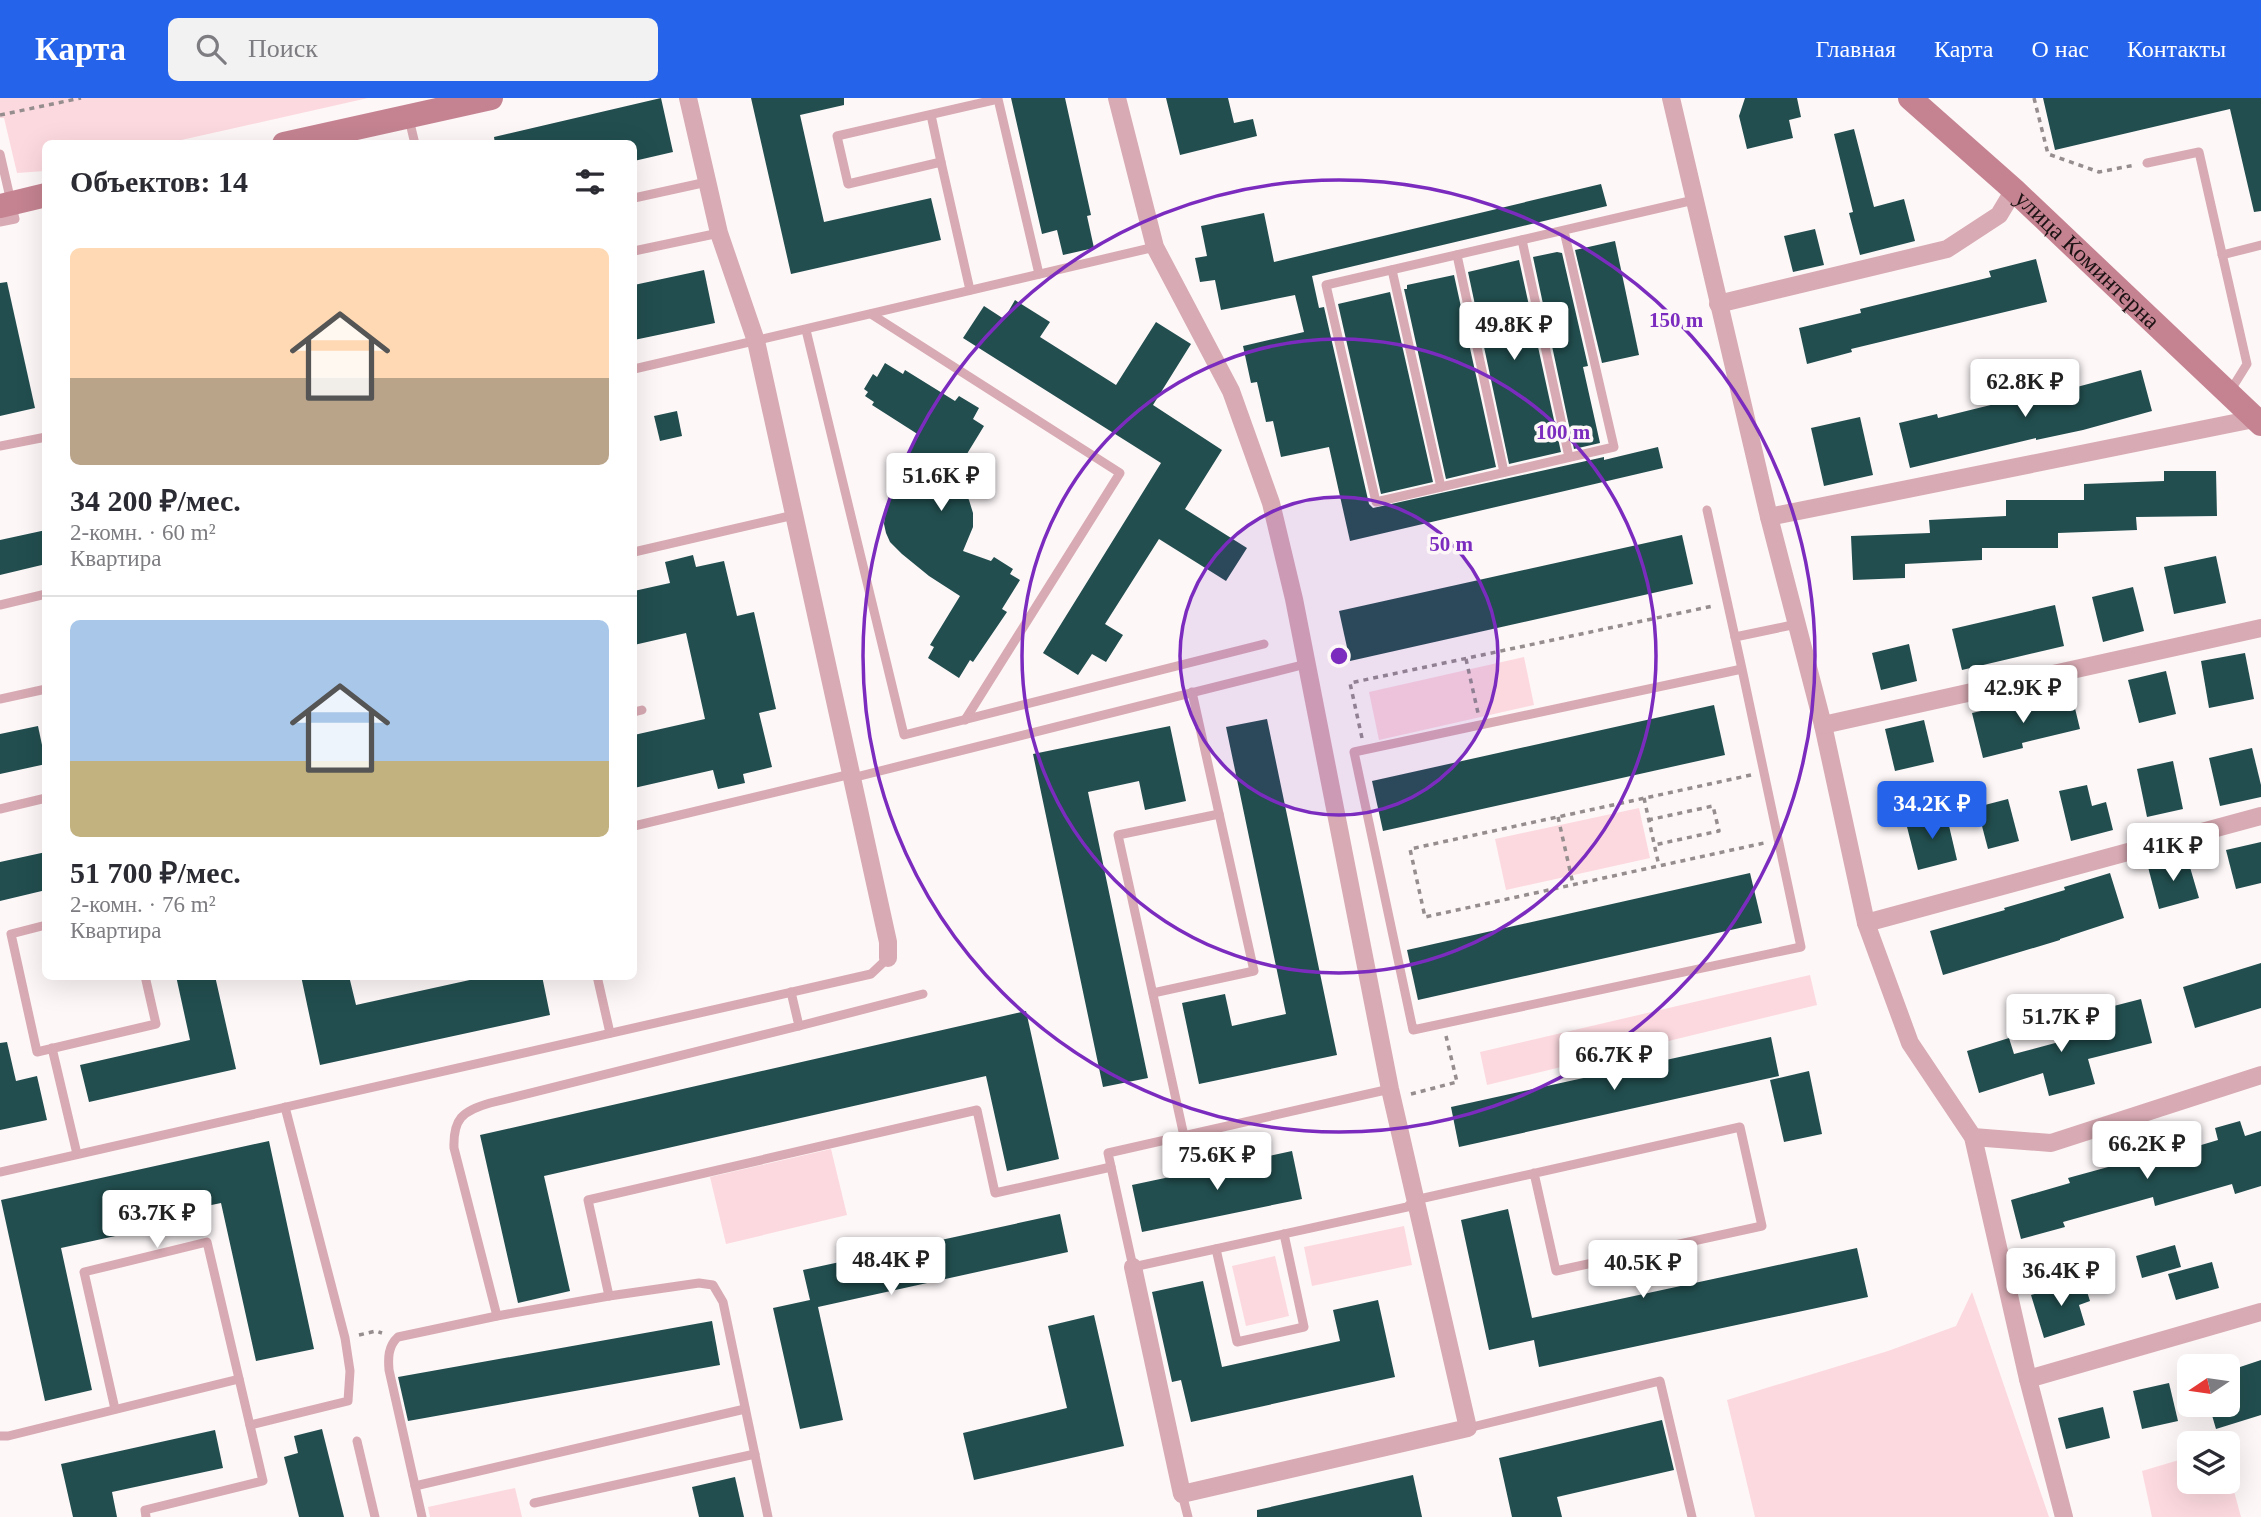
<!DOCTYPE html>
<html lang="ru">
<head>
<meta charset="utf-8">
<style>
  body { margin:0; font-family:Georgia,serif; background:#f2f2f3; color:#2b2b33; height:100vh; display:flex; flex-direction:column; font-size:26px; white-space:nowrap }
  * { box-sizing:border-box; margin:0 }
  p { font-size:23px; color:#7c7c81 }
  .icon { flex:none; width:38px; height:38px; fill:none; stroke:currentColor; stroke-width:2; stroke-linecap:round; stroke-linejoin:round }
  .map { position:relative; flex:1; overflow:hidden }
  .drawer { position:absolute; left:42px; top:42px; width:595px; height:840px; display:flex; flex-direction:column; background:#fff; border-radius:10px; box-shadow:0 7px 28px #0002 }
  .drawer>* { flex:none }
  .needle { width:46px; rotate:257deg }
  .buttons { position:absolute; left:2177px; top:1256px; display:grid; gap:14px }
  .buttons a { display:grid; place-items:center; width:63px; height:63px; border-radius:10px; background:#fff; box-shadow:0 7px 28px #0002; font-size:35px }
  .price { position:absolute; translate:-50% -60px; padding:0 16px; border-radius:7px; background:#fff; color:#222; font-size:23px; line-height:46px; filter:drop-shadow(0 2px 4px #0008) }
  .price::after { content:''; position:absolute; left:50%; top:42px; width:21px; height:16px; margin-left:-10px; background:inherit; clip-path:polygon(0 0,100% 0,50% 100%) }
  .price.on { background:#2563eb; color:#fff }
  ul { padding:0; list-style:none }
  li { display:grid; align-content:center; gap:14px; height:371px; padding:0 28px }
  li+li { border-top:2px solid #e1e1e2 }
  li span { display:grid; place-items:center; height:217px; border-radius:10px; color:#555 }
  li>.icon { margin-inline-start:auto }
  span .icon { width:126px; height:126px; fill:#fffc; stroke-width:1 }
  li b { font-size:30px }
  h2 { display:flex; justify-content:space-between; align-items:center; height:84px; padding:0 28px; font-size:30px }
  header { display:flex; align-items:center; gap:42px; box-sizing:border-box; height:98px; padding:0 35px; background:#2563eb; color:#fff }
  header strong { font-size:33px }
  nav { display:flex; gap:38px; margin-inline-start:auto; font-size:24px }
  .search { width:490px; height:63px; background:#f2f2f3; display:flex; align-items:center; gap:18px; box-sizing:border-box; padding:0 24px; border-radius:10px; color:#7c7c81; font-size:26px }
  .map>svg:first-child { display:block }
  .green { fill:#fcd9df }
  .building { fill:#224e4f }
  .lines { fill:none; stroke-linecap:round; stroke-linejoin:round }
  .path { stroke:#958d8e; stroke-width:3.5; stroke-dasharray:5 5; stroke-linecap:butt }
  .lane { stroke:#d8aab3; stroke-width:9 }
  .street { stroke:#d8aab3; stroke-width:18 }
  .secondary { stroke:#c58391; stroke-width:24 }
  .ring { fill:none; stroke:#7b2cbf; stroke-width:3.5 }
  .labels { text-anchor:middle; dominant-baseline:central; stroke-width:7; stroke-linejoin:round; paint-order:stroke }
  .street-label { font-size:24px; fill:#1d1315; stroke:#fdf7f8 }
  .centre { fill:#7b2cbf; stroke:#fdf7f8; stroke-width:3.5 }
  .ring-label { font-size:21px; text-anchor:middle; font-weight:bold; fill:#7b2cbf; stroke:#fdf7f8; stroke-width:7; stroke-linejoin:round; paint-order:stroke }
</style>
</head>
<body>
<header>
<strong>Карта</strong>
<div class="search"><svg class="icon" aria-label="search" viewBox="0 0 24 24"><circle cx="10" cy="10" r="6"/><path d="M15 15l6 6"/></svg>Поиск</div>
<nav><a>Главная</a><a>Карта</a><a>О нас</a><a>Контакты</a></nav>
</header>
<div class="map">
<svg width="2261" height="1419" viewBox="0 0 2261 1419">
  <rect width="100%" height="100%" fill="#fdf7f8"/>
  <!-- green -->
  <g class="green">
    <polygon points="0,0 368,0 168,45 46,46 45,73 17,75 4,20 0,20"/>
    <polygon points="1524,559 1534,607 1379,642 1369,594"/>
    <polygon points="1639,710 1650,760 1506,792 1495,741"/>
    <polygon points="1810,877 1817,907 1487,987 1480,954"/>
    <polygon points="831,1051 847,1117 726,1146 710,1079"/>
    <polygon points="1404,1128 1412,1167 1312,1188 1304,1149"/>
    <polygon points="1275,1158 1289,1218 1246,1228 1232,1168"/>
    <polygon points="1972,1194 2049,1419 1755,1419 1727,1302 1888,1253 1956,1228"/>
    <polygon points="2189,1359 2189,1384 2228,1384 2228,1371 2241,1419 2152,1419 2142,1373"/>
    <polygon points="515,1390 522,1419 430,1419 428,1409"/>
  </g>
  <!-- building -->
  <g class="building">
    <polygon points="661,0 673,54 634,63 634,46 495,46 494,39"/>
    <polygon points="751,0 844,0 844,7 800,17 824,124 931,100 941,142 791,176"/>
    <polygon points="1011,0 1065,0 1091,117 1087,118 1094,150 1063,157 1057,132 1042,136"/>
    <polygon points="1166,0 1228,0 1234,25 1253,21 1257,38 1180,57"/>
    <polygon points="1745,0 1797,0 1801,19 1789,22 1793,40 1747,51 1739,18"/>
    <polygon points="2043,0 2261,0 2261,113 2254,114 2230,11 2055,52"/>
    <polygon points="1854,31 1874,109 1904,101 1915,143 1860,157 1849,115 1853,114 1834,36"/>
    <polygon points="1601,86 1607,108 1312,178 1319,210 1324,209 1369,406 1373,410 1604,359 1604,362 1658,349 1663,370 1350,443 1329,349 1281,359 1273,323 1266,324 1257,284 1251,285 1243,248 1304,234 1295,197 1221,212 1215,182 1200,184 1195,160 1207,158 1201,128 1264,115 1274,164"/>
    <polygon points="1815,131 1824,167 1793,174 1784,138"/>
    <polygon points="1615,143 1639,257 1602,265 1575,152"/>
    <polygon points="1557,154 1562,155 1588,268 1583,269 1600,345 1574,351 1533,159"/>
    <polygon points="2036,161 2047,204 1851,251 1852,254 1807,266 1799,230 1861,215 1860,211 1991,179 1989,173"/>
    <polygon points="1519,162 1561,354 1509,366 1468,174"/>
    <polygon points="704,172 715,225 634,242 634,187"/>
    <polygon points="1454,177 1496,369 1446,381 1404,191 1407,191 1407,187"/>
    <polygon points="7,184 35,310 0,318 0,185"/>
    <polygon points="1390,194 1433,384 1381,396 1338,206"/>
    <polygon points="1015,202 1050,224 1040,239 1116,287 1156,224 1191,246 1153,307 1222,352 1185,411 1247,450 1226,483 1159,441 1105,526 1123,537 1106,564 1092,556 1078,577 1043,555 1161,365 963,240 984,208 1004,221"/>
    <polygon points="885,265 903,276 905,272 955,303 959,298 979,310 973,321 984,328 951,382 962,391 969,402 973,415 973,429 963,453 991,463 994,459 1013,471 1010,476 1020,482 1002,511 1007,514 973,564 970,562 959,580 928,560 934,549 930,547 960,498 929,478 902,456 890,444 886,435 884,426 886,407 899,384 910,352 919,337 872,307 874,304 865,298 868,294 864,291 873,276 877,279"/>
    <polygon points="2141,272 2152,313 2083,332 2036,342 2036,340 1910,370 1899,325 1937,316 1938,320 2027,298 2026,297 2073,286 2073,290"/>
    <polygon points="677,313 682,338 660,343 654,318"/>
    <polygon points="1860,319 1873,377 1824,388 1811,330"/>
    <polygon points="2164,373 2216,373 2217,418 2136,419 2137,432 2058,435 2058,450 1982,450 1982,462 1905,466 1905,480 1853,482 1851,438 1930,435 1929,422 2006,418 2006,402 2084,402 2084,386 2164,383"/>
    <polygon points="46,432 46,466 0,477 0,442"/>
    <polygon points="1682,437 1693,486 1350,563 1339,513"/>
    <polygon points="693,457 696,469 724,463 737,518 754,514 776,611 759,615 772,669 743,676 745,685 718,691 713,672 634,690 634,637 705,621 686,535 634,547 634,493 670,485 665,464"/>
    <polygon points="2216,458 2226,505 2174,516 2164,469"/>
    <polygon points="2133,489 2144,533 2103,544 2092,499"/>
    <polygon points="2055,507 2064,548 1962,572 1952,531"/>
    <polygon points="1909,546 1917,583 1881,592 1872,555"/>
    <polygon points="2245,555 2254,601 2209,610 2201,563"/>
    <polygon points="2166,573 2176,616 2139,625 2128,582"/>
    <polygon points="2072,598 2080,631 2022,645 2023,650 1983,660 1972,615 2012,606 2013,612"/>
    <polygon points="1714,607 1725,657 1383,733 1372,683"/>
    <polygon points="1267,621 1337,957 1199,986 1182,905 1225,896 1232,928 1286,916 1226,629"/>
    <polygon points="1924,622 1934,664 1895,673 1885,631"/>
    <polygon points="38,628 46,666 0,676 0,636"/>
    <polygon points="1170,628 1186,703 1145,712 1139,683 1088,694 1148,980 1103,989 1033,656"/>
    <polygon points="2252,650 2261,687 2261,699 2220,708 2209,660"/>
    <polygon points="2173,663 2183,711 2147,719 2137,671"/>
    <polygon points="2087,687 2092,708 2106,704 2113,732 2071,743 2059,693"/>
    <polygon points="2008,701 2019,743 1988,751 1977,709"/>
    <polygon points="1946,715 1957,762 1918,772 1906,725"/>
    <polygon points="2261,744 2261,785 2236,791 2226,752"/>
    <polygon points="46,754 46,792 0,803 0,764"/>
    <polygon points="2187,759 2199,800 2159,811 2148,769"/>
    <polygon points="1750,775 1762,825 1418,902 1407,852"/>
    <polygon points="2110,775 2124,820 2060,841 2060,842 1943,877 1930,833 2005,812 2004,810 2065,792 2064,789"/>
    <polygon points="2261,865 2261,910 2195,930 2183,889"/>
    <polygon points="176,878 215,878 236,971 89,1004 80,967 190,942"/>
    <polygon points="301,878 349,878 356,907 488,878 542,878 550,917 320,967"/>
    <polygon points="2141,901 2152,945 2088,961 2095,986 2049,998 2043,975 1979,995 1967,953 2009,940 2014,956 2111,930 2106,910"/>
    <polygon points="1026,913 1059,1061 1007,1073 986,978 544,1078 570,1193 518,1205 480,1037"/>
    <polygon points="1771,939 1779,978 1459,1049 1451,1009"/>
    <polygon points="7,944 16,983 37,978 47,1022 0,1032 0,945"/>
    <polygon points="1809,973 1822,1036 1784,1044 1770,982"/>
    <polygon points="2240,1023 2245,1038 2261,1033 2261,1088 2235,1096 2232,1086 2155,1108 2153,1099 2063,1124 2065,1129 2021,1141 2011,1102 2070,1085 2068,1080 2141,1060 2139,1051 2157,1046 2161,1059 2218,1042 2215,1030"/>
    <polygon points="269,1043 314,1251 256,1263 221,1105 145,1121 147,1131 61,1150 92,1292 45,1303 1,1102"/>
    <polygon points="1292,1053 1302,1101 1142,1134 1132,1087"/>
    <polygon points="1508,1111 1532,1220 1857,1150 1868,1199 1539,1269 1534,1242 1489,1252 1461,1122"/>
    <polygon points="1060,1116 1068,1154 818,1209 843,1322 800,1331 773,1210 810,1202 803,1172"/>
    <polygon points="2175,1147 2181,1169 2142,1180 2136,1158"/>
    <polygon points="2212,1164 2219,1190 2176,1202 2168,1176"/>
    <polygon points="2083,1181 2090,1203 2079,1207 2085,1227 2044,1240 2031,1197"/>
    <polygon points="1203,1183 1222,1269 1340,1243 1333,1212 1378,1202 1395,1279 1191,1324 1181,1282 1172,1284 1152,1194"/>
    <polygon points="1094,1217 1124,1348 974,1382 963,1335 1067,1310 1048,1228"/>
    <polygon points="712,1223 720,1267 408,1323 398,1279"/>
    <polygon points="2261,1262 2261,1317 2216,1331 2209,1307 2228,1307 2228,1273"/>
    <polygon points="2169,1285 2178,1323 2142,1331 2133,1293"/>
    <polygon points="2103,1309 2110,1340 2066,1351 2058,1320"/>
    <polygon points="1662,1322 1674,1372 1557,1399 1562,1419 1512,1419 1499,1360"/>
    <polygon points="322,1331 344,1419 299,1419 284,1359 298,1355 294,1338"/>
    <polygon points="215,1332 223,1370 112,1394 117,1419 73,1419 61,1366"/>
    <polygon points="1413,1377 1422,1419 1257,1419 1257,1412"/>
    <polygon points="735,1379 744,1419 699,1419 692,1389"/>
  </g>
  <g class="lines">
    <!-- path -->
    <g class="path">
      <polyline points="2034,0 2048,56 2099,74 2135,67"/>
      <polyline points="0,17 81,0"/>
      <polyline points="1466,561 1478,615"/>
      <polyline points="1362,640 1350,585 1713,508"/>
      <polyline points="1751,677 1410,751 1425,819 1764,745"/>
      <polyline points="1644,700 1659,768"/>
      <polyline points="1558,719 1573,786"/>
      <polyline points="1648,722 1713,708 1719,733 1654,747"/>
      <polyline points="1411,996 1457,984 1446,938"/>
      <polyline points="359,1237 376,1233 382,1235"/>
    </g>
    <!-- lane -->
    <g class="lane">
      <polyline points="931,17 941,64"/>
      <polyline points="409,21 415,46"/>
      <polyline points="0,56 15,121 0,124"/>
      <polyline points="2147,65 2199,54 2247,266 2229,295"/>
      <polyline points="634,100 707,84"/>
      <polyline points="1564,133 1614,349 1376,404 1326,187 1694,102"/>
      <polyline points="1522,142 1569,359"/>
      <polyline points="634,153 719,135"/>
      <polyline points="1457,157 1504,374"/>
      <polyline points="2222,157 2261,147"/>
      <polyline points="1392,172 1441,389"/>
      <polyline points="970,192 941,64 848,86 837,38 998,1 1039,176"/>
      <polyline points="871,216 1120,375 965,622"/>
      <polyline points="806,232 904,637 1264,546"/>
      <polyline points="634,271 1155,149"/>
      <polyline points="0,348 46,339"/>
      <polyline points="1707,412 1735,539"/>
      <polyline points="634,454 794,417"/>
      <polyline points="0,507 46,496"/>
      <polyline points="1742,571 1354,654 1413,932 1801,849 1742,571 1735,539 1797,526"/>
      <polyline points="0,601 46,591"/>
      <polyline points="634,614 642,612"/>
      <polyline points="852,680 1306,566"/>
      <polyline points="0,711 46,700"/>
      <polyline points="634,728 851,676"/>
      <polyline points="46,827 11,836 37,954 156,926 145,878"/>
      <polyline points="597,878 610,935"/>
      <polyline points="1153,895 1254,873 1192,594"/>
      <polyline points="799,928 923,896"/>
      <polyline points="52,950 77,1056"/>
      <polyline points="1390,991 1108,1055 1133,1169 1407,1109 1415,1102 1740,1029 1762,1128 1556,1173 1534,1075"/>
      <polyline points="1184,1038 1118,737 1219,716"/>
      <polyline points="0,1074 871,876 888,860"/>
      <polyline points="1216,1151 1237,1244 1304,1229 1284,1136"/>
      <polyline points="609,1198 588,1102 977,1012 995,1095 1111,1069"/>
      <path d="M497 1218 454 1050C453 1021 462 1013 490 1005L799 928 791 894"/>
      <polyline points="115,1311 84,1174 207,1144 263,1383 145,1412 146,1419"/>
      <polyline points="250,1327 348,1303 350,1273 345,1240 285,1009"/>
      <polyline points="1468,1330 1660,1283 1692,1419"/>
      <polyline points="0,1338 8,1338 239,1281"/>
      <polyline points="357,1343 375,1419"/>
      <polyline points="415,1388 745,1311"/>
      <polyline points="1182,1396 1188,1419"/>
      <polyline points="534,1405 755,1356"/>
      <path d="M422 1419 389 1272C388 1260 388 1248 398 1239L497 1218 609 1198 699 1185 713 1187 723 1204 768 1419"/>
    </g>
    <!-- street -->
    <g class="street">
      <polyline points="688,0 719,135 756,243 888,844 888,860"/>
      <polyline points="1117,0 1155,149 1231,293 1271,405 1294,501 1390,991 1468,1330 1182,1396 1133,1169"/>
      <polyline points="1671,0 1769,419 1823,627 1866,825 1910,945 1973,1039 2028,1281 2064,1419"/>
      <polyline points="1718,206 1947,151 1999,117 2014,92"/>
      <polyline points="1769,419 2254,321"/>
      <polyline points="1823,627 2261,530"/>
      <polyline points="1866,825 2261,718"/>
      <polyline points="1973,1039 2051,1045 2261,977"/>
      <polyline points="2028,1281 2261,1214"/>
    </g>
    <!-- secondary -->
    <g class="secondary">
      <path id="s1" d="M1910 0 2014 92 2261 326"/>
      <polyline points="284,46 491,0"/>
      <polyline points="0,108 46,97"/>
    </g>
  </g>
  <!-- distance rings -->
  <circle cx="1339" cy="558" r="159" fill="#7b2cbf" fill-opacity=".12"/>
  <g class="ring">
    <circle cx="1339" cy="558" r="159"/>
    <circle cx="1339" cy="558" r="317"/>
    <circle cx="1339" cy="558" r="476"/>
  </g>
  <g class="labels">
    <!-- street labels -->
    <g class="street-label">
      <text stroke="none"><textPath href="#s1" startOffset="240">улица Коминтерна</textPath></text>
    </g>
  </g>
  <circle cx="1339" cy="558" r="10" class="centre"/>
  <g class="ring-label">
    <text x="1676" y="229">150 m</text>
    <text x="1563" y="341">100 m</text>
    <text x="1451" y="453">50 m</text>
  </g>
</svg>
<div class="buttons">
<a><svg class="needle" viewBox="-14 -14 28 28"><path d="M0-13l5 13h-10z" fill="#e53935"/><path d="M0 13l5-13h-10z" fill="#7c7c81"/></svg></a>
<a><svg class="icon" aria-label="layers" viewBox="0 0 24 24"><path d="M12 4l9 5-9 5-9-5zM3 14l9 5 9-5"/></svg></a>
</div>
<b class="price" style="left:1514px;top:264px">49.8K ₽</b>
<b class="price" style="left:2025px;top:321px">62.8K ₽</b>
<b class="price" style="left:941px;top:415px">51.6K ₽</b>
<b class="price" style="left:2023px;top:627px">42.9K ₽</b>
<b class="price on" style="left:1932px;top:743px">34.2K ₽</b>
<b class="price" style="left:2173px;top:785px">41K ₽</b>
<b class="price" style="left:2061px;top:956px">51.7K ₽</b>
<b class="price" style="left:1614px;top:994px">66.7K ₽</b>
<b class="price" style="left:2147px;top:1083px">66.2K ₽</b>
<b class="price" style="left:1217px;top:1094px">75.6K ₽</b>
<b class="price" style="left:157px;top:1152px">63.7K ₽</b>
<b class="price" style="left:891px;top:1199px">48.4K ₽</b>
<b class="price" style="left:1643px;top:1202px">40.5K ₽</b>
<b class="price" style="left:2061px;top:1210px">36.4K ₽</b>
<section class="drawer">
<h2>Объектов: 14<svg class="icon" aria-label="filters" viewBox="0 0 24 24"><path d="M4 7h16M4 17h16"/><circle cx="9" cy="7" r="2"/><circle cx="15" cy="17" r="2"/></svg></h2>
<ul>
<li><span style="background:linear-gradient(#ffd9b3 60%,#b9a48a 0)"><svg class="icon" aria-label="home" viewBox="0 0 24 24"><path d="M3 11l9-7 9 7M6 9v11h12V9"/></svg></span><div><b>34 200 ₽/мес.</b><p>2-комн. · 60 m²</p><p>Квартира</p></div></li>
<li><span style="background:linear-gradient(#a9c7e8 65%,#c2b280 0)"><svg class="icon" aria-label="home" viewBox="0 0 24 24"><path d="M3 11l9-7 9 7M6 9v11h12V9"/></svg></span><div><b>51 700 ₽/мес.</b><p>2-комн. · 76 m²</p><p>Квартира</p></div></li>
</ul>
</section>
</div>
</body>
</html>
